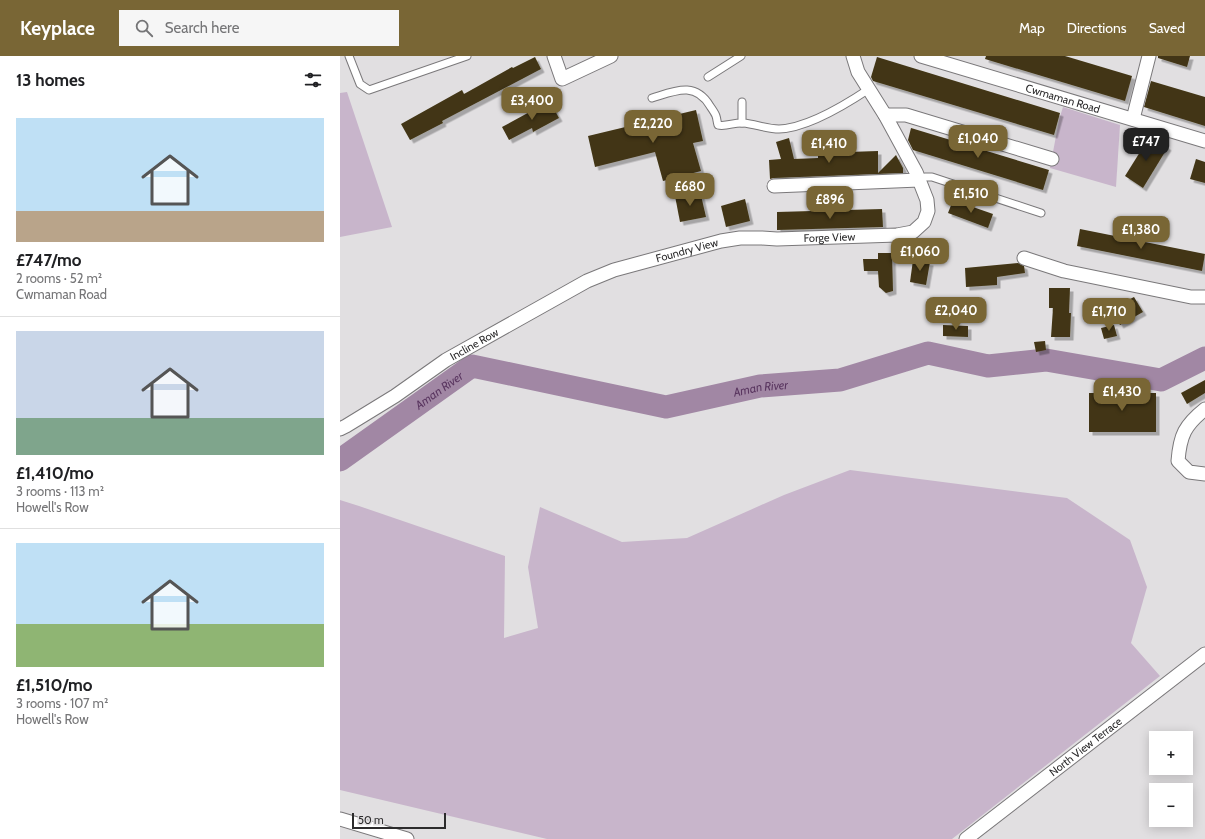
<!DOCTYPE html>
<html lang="en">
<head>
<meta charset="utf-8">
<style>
  body { margin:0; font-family:Cabin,sans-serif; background:#f6f6f6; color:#202124; height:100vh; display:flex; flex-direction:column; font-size:15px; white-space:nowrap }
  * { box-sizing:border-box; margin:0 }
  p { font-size:13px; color:#757577 }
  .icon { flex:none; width:22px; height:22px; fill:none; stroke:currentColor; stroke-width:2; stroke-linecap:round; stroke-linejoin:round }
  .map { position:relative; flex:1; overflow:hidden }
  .details { display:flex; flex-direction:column; background:#fff; width:340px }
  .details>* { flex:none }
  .tools { position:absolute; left:809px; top:675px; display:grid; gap:8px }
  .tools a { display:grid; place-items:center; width:44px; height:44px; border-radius:0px; background:#fff; box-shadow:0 2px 10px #0003; font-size:20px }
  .scale { position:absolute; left:12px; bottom:10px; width:94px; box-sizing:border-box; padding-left:4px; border:2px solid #2c2b2c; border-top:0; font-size:11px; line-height:14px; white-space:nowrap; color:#2c2b2c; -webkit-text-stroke:3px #e1dfe1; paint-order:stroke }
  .price { position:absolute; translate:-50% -34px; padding:0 9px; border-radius:8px; background:#796635; color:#fff; font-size:13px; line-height:26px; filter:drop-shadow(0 1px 2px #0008) }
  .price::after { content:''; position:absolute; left:50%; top:24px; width:12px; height:9px; margin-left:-6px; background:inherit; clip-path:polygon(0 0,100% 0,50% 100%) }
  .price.selected { background:#222; color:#fff }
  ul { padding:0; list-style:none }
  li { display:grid; align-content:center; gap:8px; height:212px; padding:0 16px }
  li+li { border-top:1px solid #e0e0e0 }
  li span { display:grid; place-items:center; height:124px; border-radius:0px; color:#555 }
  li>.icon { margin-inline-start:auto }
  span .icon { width:72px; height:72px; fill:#fffc; stroke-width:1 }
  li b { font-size:17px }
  h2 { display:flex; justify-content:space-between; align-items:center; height:48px; padding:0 16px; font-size:17px }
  header { display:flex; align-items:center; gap:24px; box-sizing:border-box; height:56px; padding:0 20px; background:#796635; color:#fff }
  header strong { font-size:19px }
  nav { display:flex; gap:22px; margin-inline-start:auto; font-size:14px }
  .search { width:280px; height:36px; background:#f6f6f6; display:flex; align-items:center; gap:10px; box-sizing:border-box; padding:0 14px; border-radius:0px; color:#757577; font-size:15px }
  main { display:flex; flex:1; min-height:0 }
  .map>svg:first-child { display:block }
  .green { fill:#c8b5cb }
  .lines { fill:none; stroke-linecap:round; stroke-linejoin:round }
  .river { stroke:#a187a4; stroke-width:23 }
  .building { fill:#423615; filter:url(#shadow) }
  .lane-casing { stroke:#7a787a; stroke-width:9 }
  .street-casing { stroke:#7a787a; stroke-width:15 }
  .lane { stroke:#fff; stroke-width:7 }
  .street { stroke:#fff; stroke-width:13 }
  .labels { text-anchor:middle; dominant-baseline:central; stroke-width:4; stroke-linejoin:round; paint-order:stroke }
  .street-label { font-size:11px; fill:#2c2b2c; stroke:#e1dfe1 }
  .water-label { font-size:12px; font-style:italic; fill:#5a3660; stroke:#e1dfe1 }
</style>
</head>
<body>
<header>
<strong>Keyplace</strong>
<div class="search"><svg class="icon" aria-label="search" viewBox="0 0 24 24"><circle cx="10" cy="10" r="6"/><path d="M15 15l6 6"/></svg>Search here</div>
<nav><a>Map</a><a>Directions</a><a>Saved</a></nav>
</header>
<main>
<section class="details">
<h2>13 homes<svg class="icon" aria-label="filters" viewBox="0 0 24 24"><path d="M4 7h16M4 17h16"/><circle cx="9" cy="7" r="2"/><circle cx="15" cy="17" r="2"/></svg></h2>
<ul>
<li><span style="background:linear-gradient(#bfe0f5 75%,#b9a48a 0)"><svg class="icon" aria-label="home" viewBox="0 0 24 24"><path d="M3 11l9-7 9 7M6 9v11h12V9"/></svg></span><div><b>£747/mo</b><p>2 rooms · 52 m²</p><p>Cwmaman Road</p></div></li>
<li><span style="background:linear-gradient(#c9d6e8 70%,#7fa58c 0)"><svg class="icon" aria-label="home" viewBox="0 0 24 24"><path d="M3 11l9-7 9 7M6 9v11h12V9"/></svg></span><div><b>£1,410/mo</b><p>3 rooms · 113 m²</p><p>Howell's Row</p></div></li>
<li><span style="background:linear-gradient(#bfe0f5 65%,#8fb573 0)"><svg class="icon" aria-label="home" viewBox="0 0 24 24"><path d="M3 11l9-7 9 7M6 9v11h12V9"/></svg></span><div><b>£1,510/mo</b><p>3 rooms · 107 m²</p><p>Howell's Row</p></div></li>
</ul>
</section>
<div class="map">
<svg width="865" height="783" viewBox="0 0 865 783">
  <defs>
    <filter id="shadow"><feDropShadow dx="3.5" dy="3.5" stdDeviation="0" flood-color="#0004"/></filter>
  </defs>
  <rect width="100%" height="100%" fill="#e1dfe1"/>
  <!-- green -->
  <g class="green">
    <polygon points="7,36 52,171 0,181 0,37"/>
    <polygon points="723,51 780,69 776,131 710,112 719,64"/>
    <polygon points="510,414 727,442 790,484 807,531 791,587 820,620 612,783 207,783 0,734 0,444 19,450 165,500 164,582 198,572 188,511 200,451 282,486 347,482 444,439"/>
  </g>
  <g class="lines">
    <!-- river -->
    <path class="river" id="s1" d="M0 404 132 310 326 351 420 330 500 324 588 297 648 310 706 304 821 324 865 302"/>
  </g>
  <!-- building -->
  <g class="building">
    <polygon points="646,0 725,0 792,20 785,45 645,3"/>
    <polygon points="818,0 850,0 847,11 818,2"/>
    <polygon points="195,1 201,13 102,65 103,67 70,84 61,68 122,34 124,38 172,11 173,12"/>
    <polygon points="537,1 720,57 714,79 533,25 531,21"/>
    <polygon points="811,25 865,41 865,70 804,51"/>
    <polygon points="209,44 219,62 193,76 192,72 169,84 162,71 195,53 194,52"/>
    <polygon points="356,54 363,85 353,87 361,115 323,125 315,96 255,111 248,80"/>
    <polygon points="571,72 709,114 703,134 573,94 568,84"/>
    <polygon points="810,80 828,91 803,132 785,120"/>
    <polygon points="449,82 454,103 478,102 478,97 538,95 538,117 556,99 563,112 563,117 434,122 430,123 429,104 441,103 436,86"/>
    <polygon points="856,103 865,106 865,127 850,123"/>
    <polygon points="360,135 366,161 340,166 335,140"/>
    <polygon points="405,143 410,165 386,171 381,150"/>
    <polygon points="613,144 653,158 648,172 608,157"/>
    <polygon points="542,153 543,171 437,174 437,156"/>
    <polygon points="740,173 865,198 862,215 737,190"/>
    <polygon points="538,197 552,197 553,235 546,237 539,231 538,215 524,215 523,203 538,203"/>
    <polygon points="573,204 590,206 586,229 570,226"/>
    <polygon points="678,207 684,210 685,217 657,221 657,229 626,231 625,212"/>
    <polygon points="709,232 730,232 729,257 731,257 730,281 711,281 713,252 709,252"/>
    <polygon points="794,241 803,256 780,269 771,253"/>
    <polygon points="603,269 628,270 628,281 603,280"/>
    <polygon points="774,269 777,280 764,283 761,272"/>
    <polygon points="705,285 706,294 696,296 694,286"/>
    <polygon points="865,324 865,337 847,348 841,337"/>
    <rect x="749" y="337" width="67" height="39"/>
  </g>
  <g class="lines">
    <!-- lane casing -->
    <g class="lane-casing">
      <g id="lane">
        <polyline points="9,0 20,28 29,34 127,0"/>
        <polyline points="368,21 401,0"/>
        <path d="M312 42C335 35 355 25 370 50 372 53 375 57 376 60 377 63 377 66 378 69 386 71 395 66 403 67 415 68 427 73 439 73 468 72 505 49 529 33"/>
        <polyline points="402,46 402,67"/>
        <polyline points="579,124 585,121 592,121 701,157"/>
      </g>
    </g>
    <!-- street casing -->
    <g class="street-casing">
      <g id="street">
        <polyline points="214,0 222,23 271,0"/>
        <path id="s2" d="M581 0 865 85"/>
        <polyline points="545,59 566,59 712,103"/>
        <polyline points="793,63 809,0"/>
        <polyline points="434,130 579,124"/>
        <polyline points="684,202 724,215 851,241 865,241"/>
        <path d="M865 353C845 369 840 379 838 405L849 416 865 418"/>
        <path id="s3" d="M0 373 6 370 55 340 106 304 247 225 274 214 381 185 400 182H422L437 183 557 179 573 176 584 166 588 155 587 144 576 116 545 59 518 16 513 0"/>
        <polyline points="0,763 67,783"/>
        <path id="s4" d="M626 783 865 598"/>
      </g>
    </g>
    <!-- lane -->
    <use href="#lane" class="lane"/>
    <!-- street -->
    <use href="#street" class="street"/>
  </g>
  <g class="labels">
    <!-- street labels -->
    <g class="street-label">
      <text stroke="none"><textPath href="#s2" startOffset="148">Cwmaman Road</textPath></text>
      <text stroke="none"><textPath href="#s3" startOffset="537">Forge View</textPath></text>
      <text stroke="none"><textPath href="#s3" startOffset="393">Foundry View</textPath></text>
      <text stroke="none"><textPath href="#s3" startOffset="159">Incline Row</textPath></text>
      <text stroke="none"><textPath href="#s4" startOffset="151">North View Terrace</textPath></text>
    </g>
    <!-- water labels -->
    <g class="water-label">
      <text stroke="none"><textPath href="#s1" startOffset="457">Aman River</textPath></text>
      <text stroke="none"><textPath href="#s1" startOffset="121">Aman River</textPath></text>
    </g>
  </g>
</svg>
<div class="tools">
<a>+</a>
<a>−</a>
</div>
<div class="scale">50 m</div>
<b class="price" style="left:192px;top:65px">£3,400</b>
<b class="price" style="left:313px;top:88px">£2,220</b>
<b class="price" style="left:638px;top:103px">£1,040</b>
<b class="price selected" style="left:806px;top:106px">£747</b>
<b class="price" style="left:489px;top:108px">£1,410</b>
<b class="price" style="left:350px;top:151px">£680</b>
<b class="price" style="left:631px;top:158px">£1,510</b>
<b class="price" style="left:490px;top:164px">£896</b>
<b class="price" style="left:801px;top:194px">£1,380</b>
<b class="price" style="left:580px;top:216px">£1,060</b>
<b class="price" style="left:616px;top:275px">£2,040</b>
<b class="price" style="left:769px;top:276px">£1,710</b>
<b class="price" style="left:782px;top:356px">£1,430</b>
</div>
</main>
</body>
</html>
